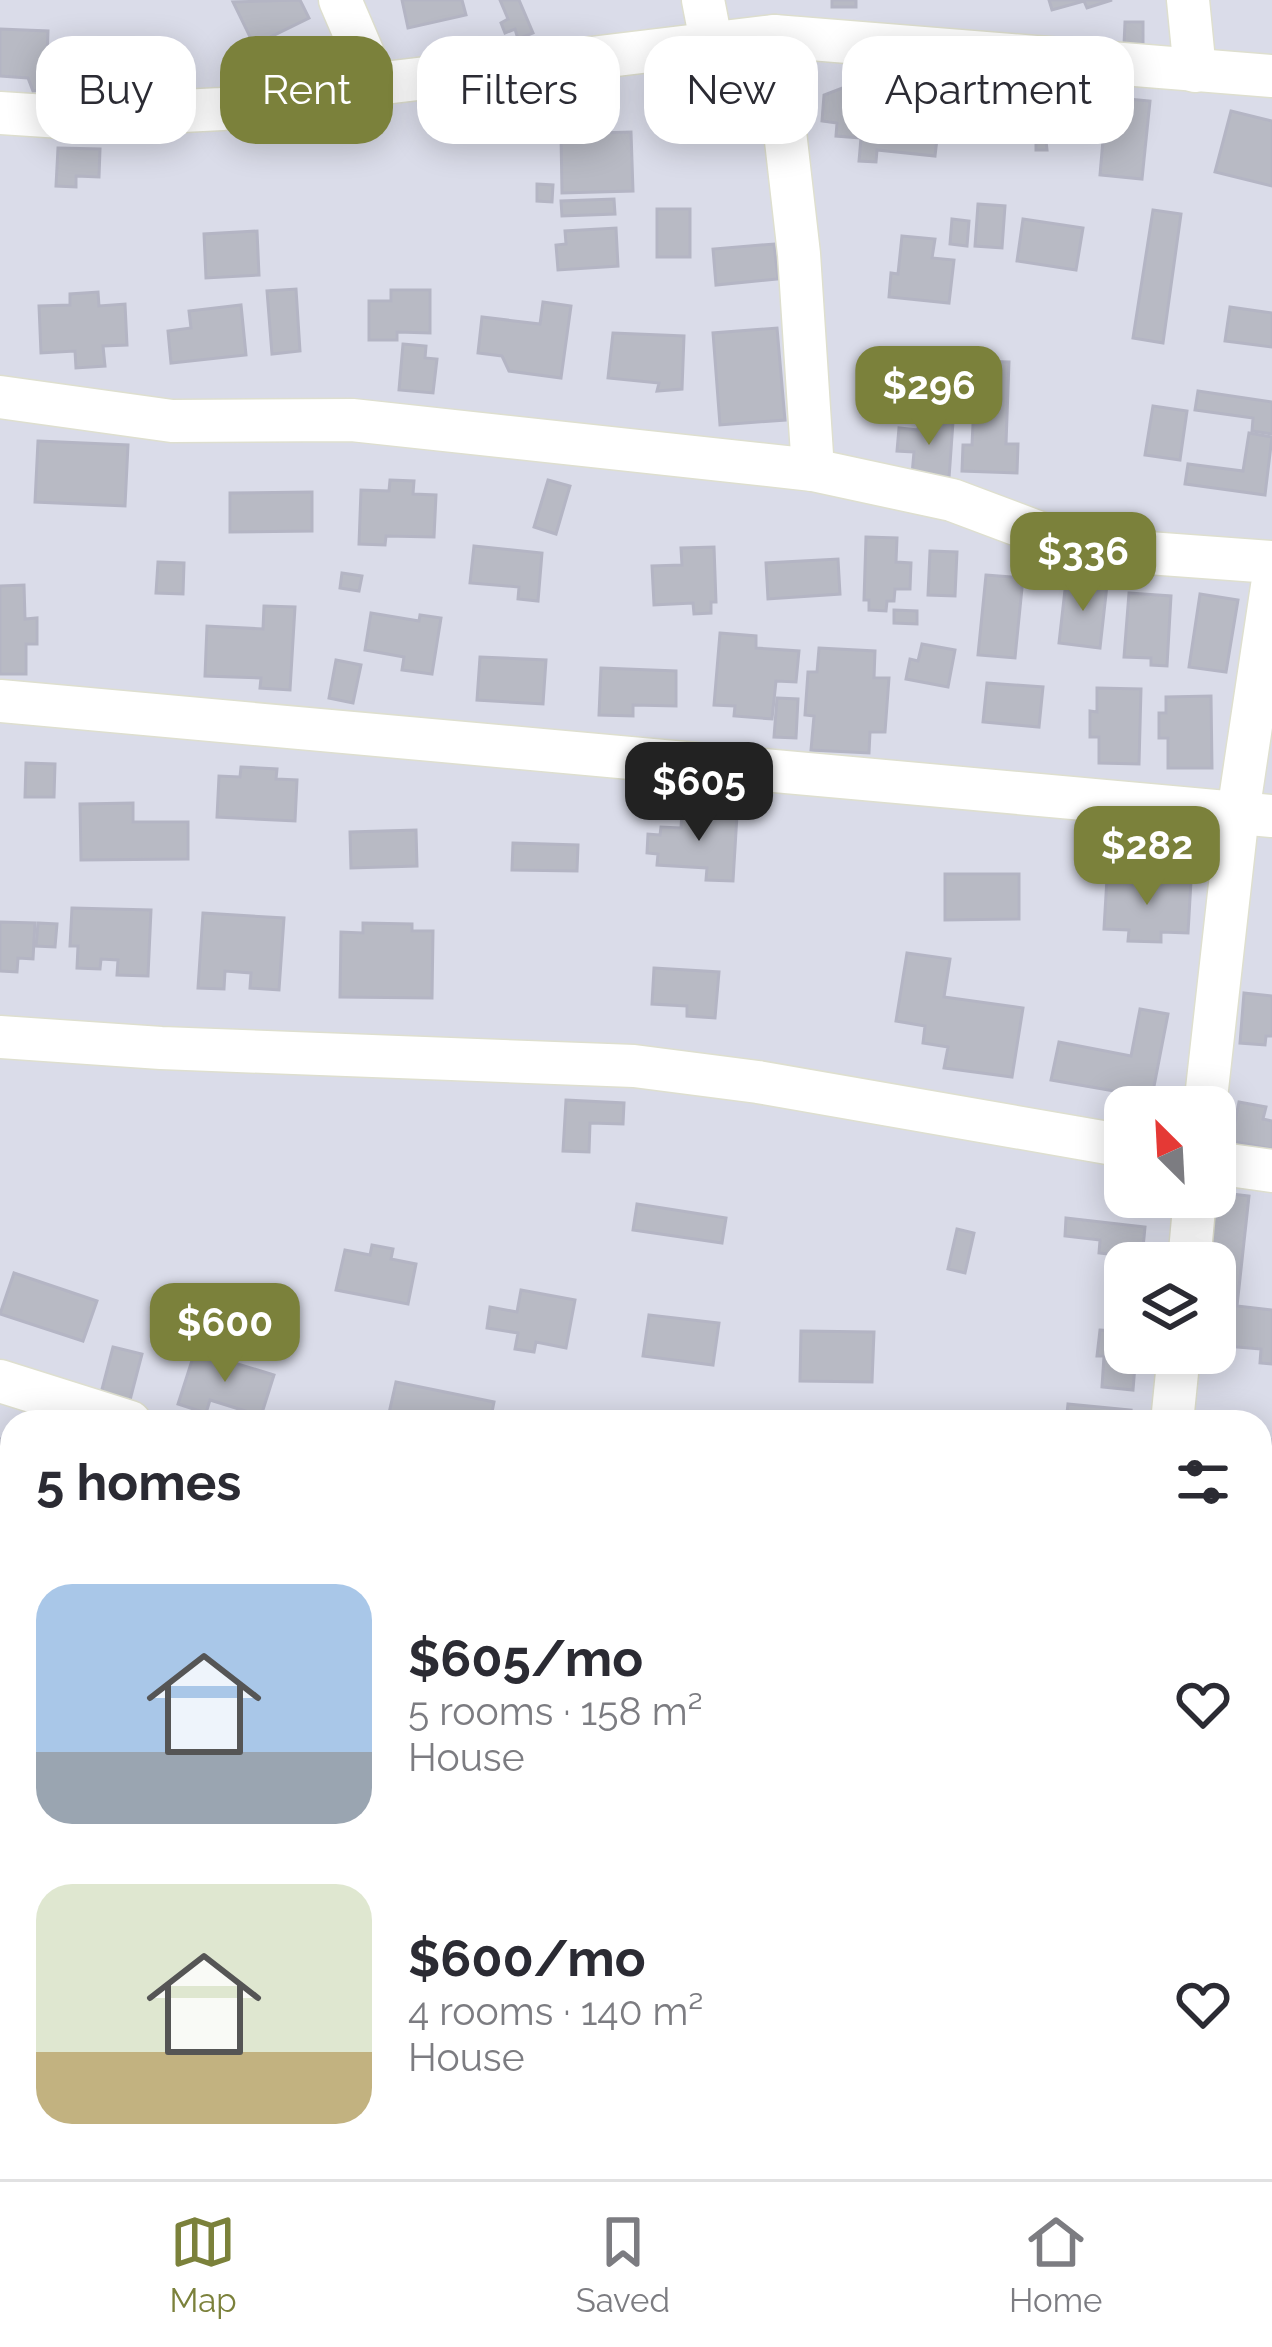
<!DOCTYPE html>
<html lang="en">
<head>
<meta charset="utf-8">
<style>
  body { margin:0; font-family:Raleway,sans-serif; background:#f7f7f7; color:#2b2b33; height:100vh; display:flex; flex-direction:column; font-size:45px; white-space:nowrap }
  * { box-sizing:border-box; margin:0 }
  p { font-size:39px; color:#7c7c81 }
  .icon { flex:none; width:66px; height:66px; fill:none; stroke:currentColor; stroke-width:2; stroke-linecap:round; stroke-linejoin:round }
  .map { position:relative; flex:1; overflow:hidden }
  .panel { position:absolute; left:0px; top:1410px; width:1272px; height:771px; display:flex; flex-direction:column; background:#fff; border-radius:36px 36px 0 0; box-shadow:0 6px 30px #0003 }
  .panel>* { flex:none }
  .top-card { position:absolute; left:36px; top:36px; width:1200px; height:108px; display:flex; gap:24px }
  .needle { width:78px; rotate:336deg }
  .buttons { position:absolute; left:1104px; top:1086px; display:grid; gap:24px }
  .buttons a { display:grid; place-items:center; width:132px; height:132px; border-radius:24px; background:#fff; box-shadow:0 6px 30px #0003; font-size:60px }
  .price { position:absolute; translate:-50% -102px; padding:0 27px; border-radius:24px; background:#7b813b; color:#fff; font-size:39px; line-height:78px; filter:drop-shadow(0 3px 6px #0008) }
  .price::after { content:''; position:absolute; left:50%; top:72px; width:36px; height:27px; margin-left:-18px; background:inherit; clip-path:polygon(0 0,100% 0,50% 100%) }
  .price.selected { background:#222; color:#fff }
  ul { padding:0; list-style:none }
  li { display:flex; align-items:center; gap:36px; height:300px; padding:0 36px }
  li span { display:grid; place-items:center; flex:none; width:336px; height:240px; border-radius:36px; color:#555 }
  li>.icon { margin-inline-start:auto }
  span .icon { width:144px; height:144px; fill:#fffc; stroke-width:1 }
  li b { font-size:51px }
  h2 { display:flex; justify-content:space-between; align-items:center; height:144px; padding:0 36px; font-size:51px }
  .chip { padding:0 42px; border-radius:36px; background:#fff; box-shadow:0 6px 30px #0003; font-size:42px; line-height:108px }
  .chip.selected { background:#7b813b; color:#fff }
  .tab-bar { display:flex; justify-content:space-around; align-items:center; height:168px; border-top:3px solid #e1e1e2; background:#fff; font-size:33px; color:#7c7c81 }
  .tab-bar a { display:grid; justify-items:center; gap:6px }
  .tab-bar .selected { color:#7b813b }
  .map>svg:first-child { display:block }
  .building { fill:#b8bac4; stroke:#b4b5c4; stroke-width:3 }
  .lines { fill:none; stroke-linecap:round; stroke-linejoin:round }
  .minor-casing { stroke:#dedfcf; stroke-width:45 }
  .minor { stroke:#fff; stroke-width:42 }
</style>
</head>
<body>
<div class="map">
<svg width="1272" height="2179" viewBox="0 0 1272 2179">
  <rect width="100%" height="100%" fill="#dadce9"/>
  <!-- building -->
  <g class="building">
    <polygon points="300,0 309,18 254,45 233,2"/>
    <polygon points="402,0 462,0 466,15 408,28"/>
    <polygon points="500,0 519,0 533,33 518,39 515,29 505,33 501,23 508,19"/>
    <rect x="832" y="0" width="24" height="7"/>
    <polygon points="1049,0 1112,0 1087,8 1084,1 1052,10"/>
    <polygon points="1125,22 1143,22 1143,46 1124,45"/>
    <polygon points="0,29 48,31 46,89 33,91 28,78 0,76"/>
    <polygon points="845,87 869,89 866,110 910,114 912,93 942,96 935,156 877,150 876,162 859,161 861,138 836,136 837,123 822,121 824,95"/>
    <polygon points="1107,97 1150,101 1142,179 1100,175 1103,140 1096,139 1097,125 1104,125"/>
    <polygon points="1007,109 1063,110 1063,141 1046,141 1047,150 1036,150 1036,142 1007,142"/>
    <polygon points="1231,111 1272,121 1272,186 1215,172"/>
    <polygon points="631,132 633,191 562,193 561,134"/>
    <polygon points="58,148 100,149 99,177 76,176 76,187 56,186"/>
    <polygon points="537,184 553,185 552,202 537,201"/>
    <polygon points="614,199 615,214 562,216 561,201"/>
    <polygon points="978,204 1005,206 1002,248 975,246"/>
    <rect x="657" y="209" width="33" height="48"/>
    <polygon points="1153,210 1181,214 1163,343 1133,338"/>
    <polygon points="952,219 969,221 967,246 950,244"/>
    <polygon points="1023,219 1083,228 1076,270 1017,261"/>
    <polygon points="616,228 618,266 558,270 556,245 566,244 565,231"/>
    <polygon points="257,231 259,275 206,278 204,234"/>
    <polygon points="902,236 935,239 932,258 954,260 949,303 889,297 891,273 898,274"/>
    <polygon points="774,244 778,279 716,285 713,249"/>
    <polygon points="296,289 300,351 272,354 267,291"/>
    <polygon points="391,290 430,290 430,333 397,332 397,340 369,340 369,301 391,301"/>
    <polygon points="98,292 99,306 125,304 127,345 103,346 105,366 76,368 75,351 41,353 39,306 70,305 70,294"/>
    <polygon points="543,302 571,306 561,378 509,371 502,356 478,353 482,317 540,324"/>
    <polygon points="241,305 246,355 171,363 168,331 191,328 189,311"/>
    <polygon points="1230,307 1272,313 1272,347 1225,341"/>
    <polygon points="777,328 785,420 720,425 713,333"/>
    <polygon points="613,333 684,336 682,389 657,391 659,383 608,378"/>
    <polygon points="403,344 426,346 425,358 437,359 433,393 399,390"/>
    <polygon points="976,361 1009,362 1006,444 1018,444 1017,473 962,471 963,445 972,445"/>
    <polygon points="1198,391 1272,402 1272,434 1252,431 1253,418 1195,410"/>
    <polygon points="1153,406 1187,411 1180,460 1145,455"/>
    <polygon points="919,420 953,422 949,478 912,475 914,452 897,451 899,428 918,430"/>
    <polygon points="1249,433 1272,437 1265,495 1185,484 1188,464 1243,471"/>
    <polygon points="38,441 128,445 125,506 35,502"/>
    <polygon points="390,480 414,481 413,494 436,495 434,537 386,536 385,545 359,544 361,490 389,491"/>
    <polygon points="548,480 570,486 556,534 534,527"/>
    <polygon points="312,492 312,531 230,532 230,493"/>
    <polygon points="866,537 897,538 896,562 911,563 910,589 895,589 894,601 887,601 886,611 869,610 869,600 864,600"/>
    <polygon points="474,546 542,553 538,601 518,599 519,587 470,583"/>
    <polygon points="714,547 716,602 711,602 711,613 694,614 693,603 654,605 652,566 682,565 681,548"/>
    <polygon points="930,551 957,552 955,596 928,595"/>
    <polygon points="838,559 840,594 768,599 766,563"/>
    <polygon points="158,562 184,563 183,594 156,593"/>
    <polygon points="342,573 362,576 359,591 340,588"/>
    <polygon points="986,575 1023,578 1015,658 978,655"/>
    <polygon points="1066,581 1107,585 1100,648 1059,643"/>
    <polygon points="24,585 25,619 37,618 37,644 26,644 26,674 0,674 0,586"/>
    <polygon points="1129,593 1171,596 1167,666 1151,665 1151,658 1124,657"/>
    <polygon points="1200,594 1238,600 1226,672 1189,667"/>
    <polygon points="264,606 295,607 290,690 260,688 261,678 205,676 207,626 263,629"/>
    <polygon points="894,610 917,611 917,624 894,623"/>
    <polygon points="371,613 419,621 420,615 441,618 432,674 402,670 404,657 365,650"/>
    <polygon points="720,633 756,636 756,648 799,651 796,682 776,681 772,719 734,716 735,706 714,705"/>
    <polygon points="922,644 955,650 948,687 906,679 910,659 918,661"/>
    <polygon points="819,648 875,651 874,678 889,678 885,732 870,732 869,753 811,750 814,716 805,715 808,672 817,672"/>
    <polygon points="480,657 546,660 543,704 477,700"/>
    <polygon points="336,660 361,665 353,703 329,698"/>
    <polygon points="601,668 676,671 676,706 633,705 633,716 599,715"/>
    <polygon points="987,683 1043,687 1039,727 983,722"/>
    <polygon points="1097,688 1141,689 1139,764 1099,763 1099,737 1090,737 1090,711 1097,712"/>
    <polygon points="1211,696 1212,768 1168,768 1168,738 1159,738 1159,713 1166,713 1166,697"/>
    <polygon points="777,698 798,699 796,738 774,737"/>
    <polygon points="26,763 55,764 54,797 25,797"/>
    <polygon points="241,767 277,769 276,779 297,780 295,821 217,817 219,776 240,777"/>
    <polygon points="133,803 133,822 188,822 188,859 81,860 80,804"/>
    <polygon points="682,812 737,815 733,881 706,880 707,868 657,865 658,854 647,853 648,834 660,835 661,827 681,828"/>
    <polygon points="416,830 417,866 351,868 350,832"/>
    <polygon points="513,843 578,845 577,871 512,870"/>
    <polygon points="945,874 1019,874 1019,919 945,920"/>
    <polygon points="1107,878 1191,881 1188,933 1161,932 1161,942 1128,941 1129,930 1104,929"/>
    <polygon points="72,908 151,910 148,976 117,975 118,960 101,959 100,969 77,968 78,946 70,946"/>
    <polygon points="203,913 284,918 279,990 250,988 251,973 225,971 224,989 198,988"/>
    <polygon points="0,922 35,923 33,959 18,958 17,972 0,971"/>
    <polygon points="38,923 57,924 55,947 36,946"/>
    <polygon points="363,923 412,924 412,931 433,931 432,998 340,997 341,932 363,933"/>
    <polygon points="907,953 950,959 944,997 1023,1008 1012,1077 944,1068 948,1047 923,1043 925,1026 896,1021"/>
    <polygon points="654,968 719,972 715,1018 687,1016 687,1006 652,1004"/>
    <polygon points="1244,993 1272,996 1272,1036 1266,1036 1265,1045 1240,1043"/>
    <polygon points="1140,1009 1168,1014 1150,1107 1117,1107 1120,1092 1051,1080 1059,1042 1131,1056"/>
    <polygon points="566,1100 624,1103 623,1124 590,1123 589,1152 563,1151"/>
    <polygon points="1239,1102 1266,1107 1263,1119 1272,1121 1272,1149 1231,1141"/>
    <polygon points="1215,1192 1249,1196 1237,1306 1272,1310 1272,1364 1260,1363 1261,1349 1215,1345 1215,1263 1208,1263"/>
    <polygon points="637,1204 726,1218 722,1243 633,1230"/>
    <polygon points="1066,1218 1145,1227 1142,1258 1099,1253 1100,1240 1065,1236"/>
    <polygon points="957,1229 974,1233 965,1273 948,1269"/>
    <polygon points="372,1245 393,1249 391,1259 416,1264 408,1304 336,1290 345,1250 370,1255"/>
    <polygon points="14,1273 97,1301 83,1341 0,1314"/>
    <polygon points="521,1290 575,1300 566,1348 536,1342 534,1352 515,1349 518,1333 487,1328 490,1307 517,1312"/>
    <polygon points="649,1315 719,1323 713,1365 643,1356"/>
    <polygon points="1100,1330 1125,1332 1125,1353 1136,1353 1133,1390 1102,1387 1104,1356 1097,1356"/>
    <polygon points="801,1331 874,1332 872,1382 800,1381"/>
    <polygon points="113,1347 142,1354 129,1404 100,1397"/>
    <polygon points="195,1351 274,1375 261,1416 210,1400 206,1413 178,1404"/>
    <polygon points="396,1382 494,1402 490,1422 387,1422"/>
    <polygon points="1068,1404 1131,1410 1129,1422 1066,1422"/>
    <polygon points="1260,1438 1272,1440 1272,1479 1260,1477"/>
    <polygon points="0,1439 12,1441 12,1491 0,1489"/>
    <polygon points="1260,1627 1272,1631 1272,1672 1261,1669"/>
    <polygon points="1272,1980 1272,2028 1268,2033 1260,2027 1260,1995"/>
    <polygon points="0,2022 12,2024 12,2039 0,2036"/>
    <polygon points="493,2169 593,2169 592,2179 536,2179 492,2174"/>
    <polygon points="603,2169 692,2169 691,2179 602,2179"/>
    <polygon points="700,2169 721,2169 720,2179 698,2179"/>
    <polygon points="960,2169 1013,2169 1011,2179"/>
  </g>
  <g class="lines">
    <!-- minor casing -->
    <g class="minor-casing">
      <g id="minor">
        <polyline points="340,0 376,84"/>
        <polyline points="703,0 712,46"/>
        <polyline points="1188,0 1195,71"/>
        <polyline points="774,36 799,254 813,470"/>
        <polyline points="0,113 62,117 222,109 376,84 774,36 1272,76"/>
        <polyline points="0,397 172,421 352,420 813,470 952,500 1080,548 1272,562"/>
        <polyline points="0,701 1272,816"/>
        <polyline points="0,1037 161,1048 634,1066 758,1082 1125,1146"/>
        <polyline points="1205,1107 1238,813 1272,586"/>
        <polyline points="1215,1163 1272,1171"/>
        <polyline points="1189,1263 1195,1197"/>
        <polyline points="0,1381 130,1422"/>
        <polyline points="1172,1422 1179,1353"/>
        <polyline points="0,1638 12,1642"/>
        <polyline points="456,2179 462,2169"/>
      </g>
    </g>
    <!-- minor -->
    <use href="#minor" class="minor"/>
  </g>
</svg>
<div class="buttons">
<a><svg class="needle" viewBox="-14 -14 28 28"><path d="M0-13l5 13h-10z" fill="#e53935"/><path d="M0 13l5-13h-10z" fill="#7c7c81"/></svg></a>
<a><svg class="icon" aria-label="layers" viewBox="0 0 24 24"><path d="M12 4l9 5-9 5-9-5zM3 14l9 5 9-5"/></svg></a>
</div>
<b class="price" style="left:929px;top:448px">$296</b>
<b class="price" style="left:1083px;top:614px">$336</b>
<b class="price selected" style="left:699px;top:844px">$605</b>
<b class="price" style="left:1147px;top:908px">$282</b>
<b class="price" style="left:225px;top:1385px">$600</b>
<div class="top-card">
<a class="chip">Buy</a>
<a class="chip selected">Rent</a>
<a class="chip">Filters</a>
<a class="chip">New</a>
<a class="chip">Apartment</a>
</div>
<section class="panel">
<h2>5 homes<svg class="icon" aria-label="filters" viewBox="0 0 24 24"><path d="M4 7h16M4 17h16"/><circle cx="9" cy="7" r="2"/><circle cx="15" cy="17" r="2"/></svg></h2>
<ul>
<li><span style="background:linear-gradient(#a9c7e8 70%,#9aa5b1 0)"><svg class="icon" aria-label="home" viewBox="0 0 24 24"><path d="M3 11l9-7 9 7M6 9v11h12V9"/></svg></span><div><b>$605/mo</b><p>5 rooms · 158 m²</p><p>House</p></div><svg class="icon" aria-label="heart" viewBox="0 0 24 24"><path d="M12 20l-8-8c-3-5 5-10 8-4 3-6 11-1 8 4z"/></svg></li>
<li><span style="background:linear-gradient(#dfe7d0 70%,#c2b280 0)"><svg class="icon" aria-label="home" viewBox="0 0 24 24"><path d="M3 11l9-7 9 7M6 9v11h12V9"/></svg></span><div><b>$600/mo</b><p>4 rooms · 140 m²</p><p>House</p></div><svg class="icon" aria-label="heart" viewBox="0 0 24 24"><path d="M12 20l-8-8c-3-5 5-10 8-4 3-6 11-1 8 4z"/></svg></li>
</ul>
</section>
</div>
<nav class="tab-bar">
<a class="selected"><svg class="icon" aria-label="map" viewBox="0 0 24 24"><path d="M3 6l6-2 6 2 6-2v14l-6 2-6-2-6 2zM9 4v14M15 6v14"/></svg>Map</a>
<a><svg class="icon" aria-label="saved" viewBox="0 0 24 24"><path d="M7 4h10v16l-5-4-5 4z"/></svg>Saved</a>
<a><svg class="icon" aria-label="home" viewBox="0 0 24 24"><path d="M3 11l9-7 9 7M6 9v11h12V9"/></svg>Home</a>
</nav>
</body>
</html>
